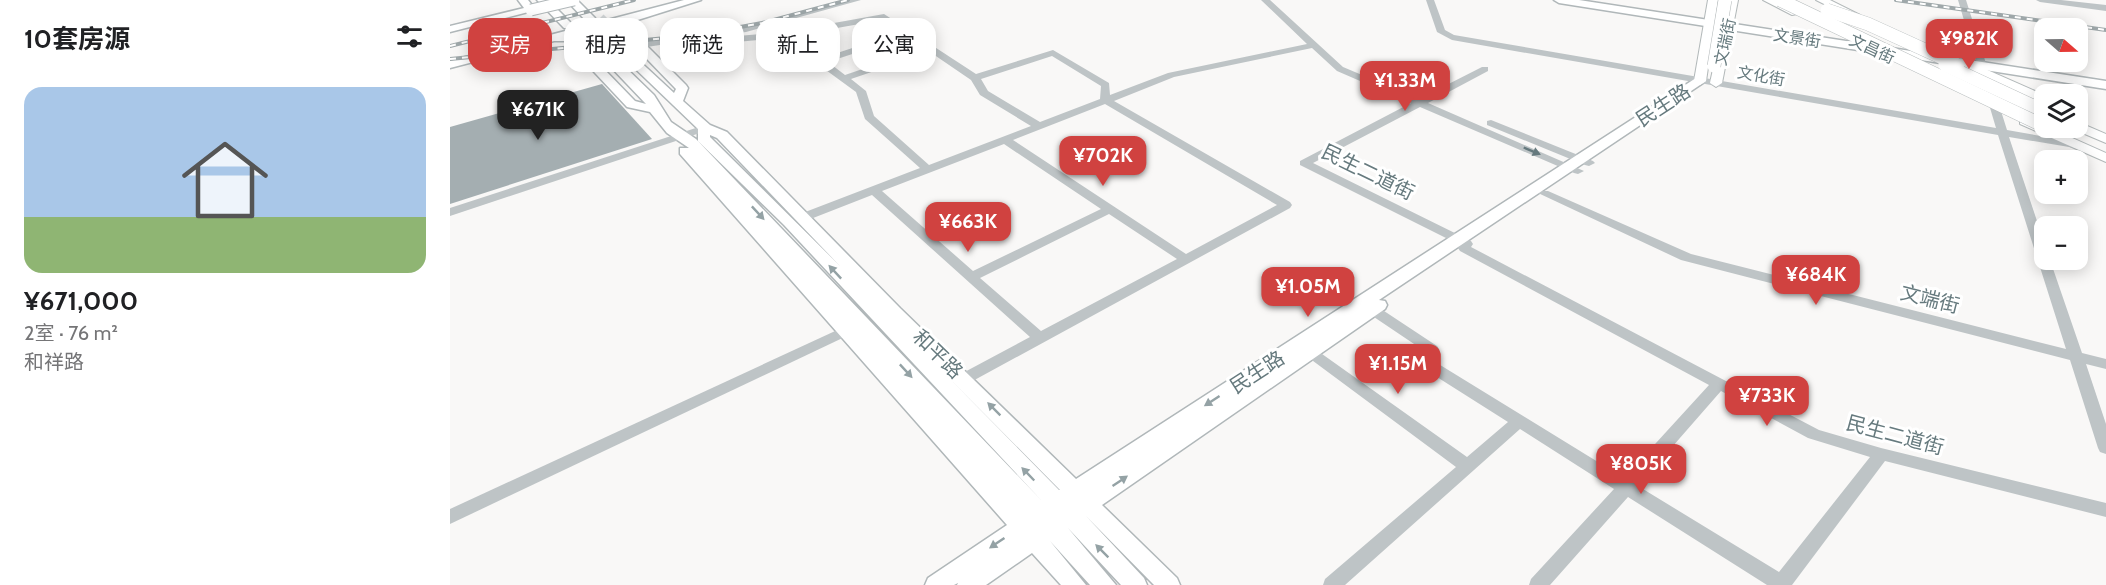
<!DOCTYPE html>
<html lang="zh">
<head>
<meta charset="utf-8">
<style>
  body { margin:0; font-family:Cabin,"Noto Sans SC",sans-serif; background:#f2f2f2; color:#202124; height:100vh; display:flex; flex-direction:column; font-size:22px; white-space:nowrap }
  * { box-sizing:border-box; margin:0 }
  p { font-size:20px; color:#757577 }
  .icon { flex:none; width:33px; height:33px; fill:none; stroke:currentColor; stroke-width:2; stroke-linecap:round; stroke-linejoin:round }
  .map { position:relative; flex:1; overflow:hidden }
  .panel { display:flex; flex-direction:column; background:#fff; width:450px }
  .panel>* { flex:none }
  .top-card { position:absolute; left:18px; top:18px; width:570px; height:54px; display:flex; gap:12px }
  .needle { width:39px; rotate:110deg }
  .fabs { position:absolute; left:1584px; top:18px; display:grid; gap:12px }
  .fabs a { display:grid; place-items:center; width:54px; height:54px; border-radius:12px; background:#fff; box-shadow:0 3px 15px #0003; font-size:30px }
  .price { position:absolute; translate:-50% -51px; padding:0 14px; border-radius:12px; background:#d04240; color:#fff; font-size:20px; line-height:39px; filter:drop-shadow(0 2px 3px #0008) }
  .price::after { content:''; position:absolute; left:50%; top:36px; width:18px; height:14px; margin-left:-9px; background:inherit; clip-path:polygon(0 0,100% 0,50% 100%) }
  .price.on { background:#222; color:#fff }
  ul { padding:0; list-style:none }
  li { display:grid; align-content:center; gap:12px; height:318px; padding:0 24px }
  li+li { border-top:2px solid #e0e0e0 }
  li span { display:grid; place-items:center; height:186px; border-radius:18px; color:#555 }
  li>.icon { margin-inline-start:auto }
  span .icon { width:108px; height:108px; fill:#fffc; stroke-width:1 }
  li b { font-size:26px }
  h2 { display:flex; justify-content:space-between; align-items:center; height:72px; padding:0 24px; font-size:26px }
  .tag { padding:0 21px; border-radius:18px; background:#fff; box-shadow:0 3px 15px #0003; font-size:21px; line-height:54px }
  .tag.on { background:#d04240; color:#fff }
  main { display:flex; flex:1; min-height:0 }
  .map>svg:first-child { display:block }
  .building { fill:#a4aeb1 }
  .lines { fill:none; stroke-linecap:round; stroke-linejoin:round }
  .minor-tunnel { stroke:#d4d8d9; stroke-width:10; stroke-dasharray:10 4.5; stroke-linecap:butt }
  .major-tunnel { stroke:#d4d8d9; stroke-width:11; stroke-dasharray:11 6; stroke-linecap:butt }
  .major-casing { stroke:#b0b7b9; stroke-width:3 }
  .highway-casing { stroke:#b2b8b9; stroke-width:2 }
  .minor { fill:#bec4c6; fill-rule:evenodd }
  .major { fill:#fff; fill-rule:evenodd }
  .highway { fill:#fff; fill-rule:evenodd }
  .rail-casing { stroke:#9fa8aa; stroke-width:4 }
  .rail { stroke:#fff; stroke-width:2; stroke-dasharray:6; stroke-linecap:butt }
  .major-bridge-casing { stroke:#b0b7b9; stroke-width:13; stroke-linecap:butt }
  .highway-bridge-casing { stroke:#b2b8b9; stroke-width:14; stroke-linecap:butt }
  .major-bridge { stroke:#fff; stroke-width:11 }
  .highway-bridge { stroke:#fff; stroke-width:13 }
  .oneway { fill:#667a7e }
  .oneway2 { fill:#94a2a5 }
  .labels { text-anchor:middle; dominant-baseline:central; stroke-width:6; stroke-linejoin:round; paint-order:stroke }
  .far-street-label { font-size:16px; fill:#667a7e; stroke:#fff }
  .street-label { font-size:20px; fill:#667a7e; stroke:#fff }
</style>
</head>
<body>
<main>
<section class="panel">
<h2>10套房源<svg class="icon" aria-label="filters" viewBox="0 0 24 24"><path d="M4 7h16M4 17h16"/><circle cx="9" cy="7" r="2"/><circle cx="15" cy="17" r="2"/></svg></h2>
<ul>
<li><span style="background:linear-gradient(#a9c7e8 70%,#8fb573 0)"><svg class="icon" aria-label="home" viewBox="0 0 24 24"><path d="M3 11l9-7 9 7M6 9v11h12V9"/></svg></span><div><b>¥671,000</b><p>2室 · 76 m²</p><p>和祥路</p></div></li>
</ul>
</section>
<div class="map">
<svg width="1656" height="585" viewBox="0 0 1656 585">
  <rect width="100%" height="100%" fill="#f9f8f7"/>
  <!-- building -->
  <polygon class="building" points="152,84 202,139 0,204 0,127"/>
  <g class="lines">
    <!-- minor-tunnel -->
    <g class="minor-tunnel">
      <polyline points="150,18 163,31"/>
      <polyline points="118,26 131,39"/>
    </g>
    <!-- major-tunnel -->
    <polyline class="major-tunnel" points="125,24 138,37"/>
    <!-- major casing -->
    <g class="major-casing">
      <g id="major">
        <polygon points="68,0 78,0 86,10 0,32 0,26 74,8"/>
        <polygon points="87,0 98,0 122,24 122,28 114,28"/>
        <polygon points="116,0 127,0 145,18 145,22 137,22"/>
        <path d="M234 0H251L175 24 236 85 238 88 233 101 260 125 277 132 450 308 626 479 1246 78 1256 81 929 300 935 301 937 305 935 309 652 505 727 578 730 585H704L636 516 694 578 697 585H671L618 528 666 585H640L600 541 636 585H611L582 553 536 585H507L508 583 504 585H475L478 578 557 525 230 154V148H239L217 133 200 112 177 107 115 41H104L0 68V61ZM164 25 226 89 224 93 157 31 148 33 248 129V141L334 225 592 501 246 139 221 122 204 95 142 35H134V39L196 104 185 101 122 36ZM260 135 267 138 390 266 260 137ZM496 375 610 490H609Z"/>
        <polygon points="1104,0 1129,0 1656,81 1656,89 1109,3"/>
      </g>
    </g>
    <!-- highway casing -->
    <g class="highway-casing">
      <g id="highway">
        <polygon points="1258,0 1268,0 1256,81 1250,85 1244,81"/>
        <polygon points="1278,0 1288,0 1272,83 1266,87 1260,83"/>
        <polygon points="1313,0 1327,0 1352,13 1342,15"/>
        <polygon points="1366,0 1380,0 1410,15 1400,17"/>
        <polygon points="1492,50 1594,95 1594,104 1488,57 1488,51"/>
        <polygon points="1575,117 1656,153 1656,162 1570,124 1570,118"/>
        <polygon points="1628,122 1656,134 1656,143 1623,129 1628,128"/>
      </g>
    </g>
    <!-- minor -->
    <g class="minor">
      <polygon points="397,0 411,0 296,32 190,48 185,45 190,42 296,26"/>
      <path d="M811 0H820L893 67 969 99 1032 67H1038V71L978 103 1134 171 1128 174 1124 173 970 107 863 163 1021 241 1023 244 1021 247 1369 430 1431 448 1656 503V517L1435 461 1342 585H1317L1178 497 1100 585H1079L1081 579 1164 489 1070 429 895 585H873L875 579 1006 467 855 355 853 352 855 349H865L1017 457 1058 422 968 365 966 361 973 350 918 313 916 310 918 307H928L987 346 989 349 982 360 1174 478 1259 385 1010 251 1008 248 1010 245 850 165V161L961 103 887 71 862 48 724 77 664 101 840 202 842 205 840 208 519 383H509L506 379 509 375 580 337 422 195 358 220H350L348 217 350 214 470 168 415 119 406 92 332 38 264 44 260 41 264 38 334 32 434 14 526 74 603 50 659 83 660 95 718 73 857 44ZM432 20 451 32 372 58 342 36ZM457 36 474 48 395 75 378 62ZM480 52 521 80 530 95 581 126 479 165 424 116 416 91 401 79ZM602 56 651 86 650 99 590 122 538 91 531 79ZM655 104 827 205 736 254 563 140ZM554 144 651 209 523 271 432 191ZM659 214 727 259 591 331 530 278ZM1271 391 1358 438 1420 457 1329 572 1188 486Z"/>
      <polygon points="976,0 984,0 995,30 1004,35 1546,128 1508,0 1516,0 1557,130 1625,142 1630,145 1625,148 1559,137 1594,242 1594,260 1600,260 1632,353 1656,359 1656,369 1636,364 1656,424 1656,454 1650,452 1648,448 1620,360 1231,260 1088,193 1090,191 1098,191 1241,254 1616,349 1548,135 1002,40 987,32"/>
      <polygon points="1586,0 1611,0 1656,5 1656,11 1590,2"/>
      <polygon points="1041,120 1143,161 1145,163 1139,166 1135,165 1037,125 1037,121"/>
      <polygon points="255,125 259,126 259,130 0,216 0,208"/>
      <polygon points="396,326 403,331 401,334 0,524 0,509"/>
    </g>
    <!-- major -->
    <use href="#major" class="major"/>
    <!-- highway -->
    <use href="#highway" class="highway"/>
    <!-- rail casing -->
    <g class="rail-casing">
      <g id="rail">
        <polyline points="1446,0 1656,30"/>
        <polyline points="0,46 184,0"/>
        <polyline points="0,59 247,35 312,23 398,0"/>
      </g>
    </g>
    <!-- rail -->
    <use href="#rail" class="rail"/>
    <!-- major-bridge casing -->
    <g class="major-bridge-casing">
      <polyline id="major-bridge" points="81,10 124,0"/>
    </g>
    <!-- highway-bridge casing -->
    <g class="highway-bridge-casing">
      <g id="highway-bridge">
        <polyline points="1330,0 1594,126"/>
        <polyline points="1377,10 1418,24 1508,65"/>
        <polyline points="1495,65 1594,111"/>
        <polyline points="1264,66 1275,0"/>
      </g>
    </g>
    <!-- major-bridge -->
    <use href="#major-bridge" class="major-bridge"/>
    <!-- highway-bridge -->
    <use href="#highway-bridge" class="highway-bridge"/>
  </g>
  <!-- one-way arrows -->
  <defs><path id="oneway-solid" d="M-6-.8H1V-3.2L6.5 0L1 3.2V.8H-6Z" transform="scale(1.5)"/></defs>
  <use class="oneway" href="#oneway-solid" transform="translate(1082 151) rotate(23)"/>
  <g class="oneway2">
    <use href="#oneway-solid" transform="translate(308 213) rotate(47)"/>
    <use href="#oneway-solid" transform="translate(385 272) rotate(-133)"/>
    <use href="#oneway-solid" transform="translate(456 371) rotate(47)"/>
    <use href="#oneway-solid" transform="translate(762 401) rotate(147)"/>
    <use href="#oneway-solid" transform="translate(544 409) rotate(-135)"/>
    <use href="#oneway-solid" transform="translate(578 474) rotate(-134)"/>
    <use href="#oneway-solid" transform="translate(670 481) rotate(-34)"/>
    <use href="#oneway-solid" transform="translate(547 543) rotate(146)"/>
    <use href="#oneway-solid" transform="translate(652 551) rotate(-135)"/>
  </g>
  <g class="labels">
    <!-- far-street labels -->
    <g class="far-street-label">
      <text transform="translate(1347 38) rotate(9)">文景街</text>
      <text transform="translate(1275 42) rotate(-78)">文瑞街</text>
      <text transform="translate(1422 49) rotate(25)">文昌街</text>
      <text transform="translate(1311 76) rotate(10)">文化街</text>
    </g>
    <!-- street labels -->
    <g class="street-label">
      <text transform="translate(1213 105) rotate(-33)">民生路</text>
      <text transform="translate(918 172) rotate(26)">民生二道街</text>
      <text transform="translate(1480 299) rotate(14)">文端街</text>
      <text transform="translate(488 354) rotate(44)">和平路</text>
      <text transform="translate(807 372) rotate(-33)">民生路</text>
      <text transform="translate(1445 435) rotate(15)">民生二道街</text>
    </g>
  </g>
</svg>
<div class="fabs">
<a><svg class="needle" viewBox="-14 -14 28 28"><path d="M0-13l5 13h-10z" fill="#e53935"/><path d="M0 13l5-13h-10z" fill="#757577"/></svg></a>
<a><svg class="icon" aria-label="layers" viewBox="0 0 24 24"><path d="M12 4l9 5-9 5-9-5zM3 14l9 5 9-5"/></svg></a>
<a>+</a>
<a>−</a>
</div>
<b class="price" style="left:1519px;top:70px">¥982K</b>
<b class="price" style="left:955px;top:112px">¥1.33M</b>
<b class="price on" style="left:88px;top:141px">¥671K</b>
<b class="price" style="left:653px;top:187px">¥702K</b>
<b class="price" style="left:518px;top:253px">¥663K</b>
<b class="price" style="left:1366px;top:306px">¥684K</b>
<b class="price" style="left:858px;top:318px">¥1.05M</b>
<b class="price" style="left:948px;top:395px">¥1.15M</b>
<b class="price" style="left:1317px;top:427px">¥733K</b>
<b class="price" style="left:1191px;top:495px">¥805K</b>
<div class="top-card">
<a class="tag on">买房</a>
<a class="tag">租房</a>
<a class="tag">筛选</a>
<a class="tag">新上</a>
<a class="tag">公寓</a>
</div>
</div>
</main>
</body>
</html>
